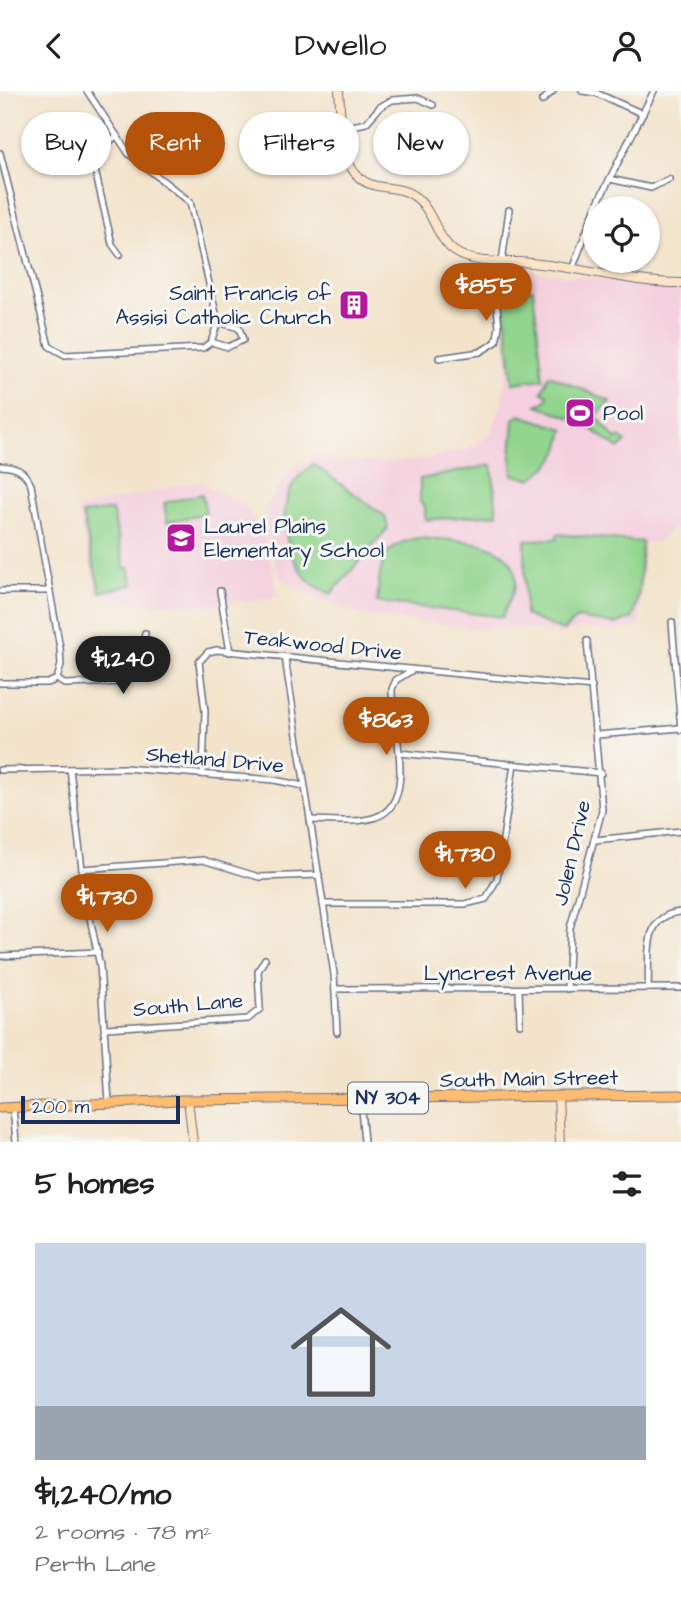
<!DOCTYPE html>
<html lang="en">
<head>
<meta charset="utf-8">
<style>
  body { margin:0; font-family:"Architects Daughter",sans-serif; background:#f2f2f2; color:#222; height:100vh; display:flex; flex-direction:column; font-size:26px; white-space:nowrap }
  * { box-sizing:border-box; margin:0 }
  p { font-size:23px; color:#767676 }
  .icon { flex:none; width:38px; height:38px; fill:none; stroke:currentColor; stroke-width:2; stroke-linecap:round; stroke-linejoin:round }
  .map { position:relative; height:1051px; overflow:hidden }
  .panel { display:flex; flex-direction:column; background:#fff; flex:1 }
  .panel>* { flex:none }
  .hud { position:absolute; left:21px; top:21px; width:640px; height:63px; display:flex; gap:14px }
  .tools { position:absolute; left:583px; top:105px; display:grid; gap:14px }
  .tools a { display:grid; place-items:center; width:77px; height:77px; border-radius:50%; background:#fff; box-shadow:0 2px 5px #0004; font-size:35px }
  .scale { position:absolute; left:21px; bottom:18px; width:159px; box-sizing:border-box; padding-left:7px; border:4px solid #1b2f5e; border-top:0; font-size:19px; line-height:24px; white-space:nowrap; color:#1b2f5e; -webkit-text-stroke:5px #f6f6f2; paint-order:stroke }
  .price { position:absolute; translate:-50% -60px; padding:0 16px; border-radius:24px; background:#b45309; color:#fff; font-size:23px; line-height:46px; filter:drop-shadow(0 2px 4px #0008) }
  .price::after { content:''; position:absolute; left:50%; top:42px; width:21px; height:16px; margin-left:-10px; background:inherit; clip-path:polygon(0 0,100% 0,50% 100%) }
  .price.on { background:#222; color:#fff }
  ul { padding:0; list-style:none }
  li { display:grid; align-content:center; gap:14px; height:371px; padding:0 35px }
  li span { display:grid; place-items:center; height:217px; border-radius:0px; color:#555 }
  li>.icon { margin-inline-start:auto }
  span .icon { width:126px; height:126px; fill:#fffc; stroke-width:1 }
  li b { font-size:30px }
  h2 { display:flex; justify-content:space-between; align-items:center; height:84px; padding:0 35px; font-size:30px }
  .chip { padding:0 24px; border-radius:32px; background:#fff; box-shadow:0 2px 5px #0004; font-size:24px; line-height:63px }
  .chip.on { background:#b45309; color:#fff }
  header { display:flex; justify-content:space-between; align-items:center; height:91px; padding:0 35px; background:#fff; font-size:32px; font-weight:600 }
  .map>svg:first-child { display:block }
  .built { fill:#f4cfdd }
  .green { fill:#91d48c; stroke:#568275; stroke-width:2 }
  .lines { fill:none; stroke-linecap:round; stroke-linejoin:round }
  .street-casing { stroke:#676e84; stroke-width:8 }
  .secondary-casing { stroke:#676e84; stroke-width:10 }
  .primary-casing { stroke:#676e84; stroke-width:11 }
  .street { stroke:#fff; stroke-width:5 }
  .secondary { stroke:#fee4c6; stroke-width:8 }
  .primary { stroke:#fdbc70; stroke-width:9 }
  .labels { text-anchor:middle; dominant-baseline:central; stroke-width:6; stroke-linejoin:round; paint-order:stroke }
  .shield { fill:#f6f6f2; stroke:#5d6b8a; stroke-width:2 }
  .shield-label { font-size:19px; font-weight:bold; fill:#1b2f5e }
  .poi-label { font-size:21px; fill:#1b2f5e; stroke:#f6f6f2; text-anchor:start }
  .street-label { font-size:21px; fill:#1b2f5e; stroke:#f6f6f2 }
</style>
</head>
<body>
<header><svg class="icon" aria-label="back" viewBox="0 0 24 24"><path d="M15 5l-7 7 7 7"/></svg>Dwello<svg class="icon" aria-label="person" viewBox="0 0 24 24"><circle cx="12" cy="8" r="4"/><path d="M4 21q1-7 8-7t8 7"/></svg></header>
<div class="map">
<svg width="681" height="1051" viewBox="0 0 681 1051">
  <rect width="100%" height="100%" fill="#f6f6f2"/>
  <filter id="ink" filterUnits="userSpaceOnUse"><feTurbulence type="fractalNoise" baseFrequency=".0143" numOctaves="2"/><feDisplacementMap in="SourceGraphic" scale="14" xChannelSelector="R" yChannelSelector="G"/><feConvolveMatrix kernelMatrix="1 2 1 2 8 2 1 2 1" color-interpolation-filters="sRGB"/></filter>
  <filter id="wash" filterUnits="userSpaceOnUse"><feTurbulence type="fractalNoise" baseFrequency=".00686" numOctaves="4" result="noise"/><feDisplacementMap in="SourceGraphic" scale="28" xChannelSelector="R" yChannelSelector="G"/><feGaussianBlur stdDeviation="1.57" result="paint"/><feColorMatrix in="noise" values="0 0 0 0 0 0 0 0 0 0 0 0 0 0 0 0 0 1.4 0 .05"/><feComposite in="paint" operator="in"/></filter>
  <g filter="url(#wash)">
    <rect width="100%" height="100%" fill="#f3e3cb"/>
    <!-- built -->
    <g class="built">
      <polygon points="497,176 681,198 681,437 670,439 661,450 644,452 639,535 611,541 581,537 559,544 526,538 475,537 361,524 322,509 280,487 270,455 266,417 290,378 313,366 349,371 415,370 468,358 491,343 501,316 508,271"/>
      <polygon points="199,390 245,414 265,447 279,506 216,514 125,512 97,504 77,418"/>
    </g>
    <!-- green -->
    <g class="green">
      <polygon points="533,198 543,288 513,292 503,201"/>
      <polygon points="549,284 610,310 596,325 616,349 620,346 626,351 619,358 582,331 537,314 546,310 548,304 542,301"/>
      <path d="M520 324 564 338C560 364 553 374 531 388L513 384 511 365 514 328Z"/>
      <path d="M313 373 385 425 388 437 331 503C324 499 314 495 308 489 286 465 276 421 294 392 298 385 307 379 313 373Z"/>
      <polygon points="492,374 497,423 425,429 425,417 420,411 420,388"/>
      <polygon points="202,403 206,422 167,431 164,412"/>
      <polygon points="112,419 125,477 129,477 133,494 100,501 82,423"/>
      <polygon points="557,443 642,451 639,500 633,527 615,533 577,527 563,540 525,524 525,449 557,448"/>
      <path d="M419 447C451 450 517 445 516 491 515 505 505 512 503 526L377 511C381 477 378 453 419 447Z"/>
    </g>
  </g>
  <g filter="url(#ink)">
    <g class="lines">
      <!-- street casing -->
      <g class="street-casing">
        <g id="street">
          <polyline points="582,0 596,2 643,23"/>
          <polyline points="542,10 553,0"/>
          <polyline points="343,37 366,32 380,16 392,9 418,7 433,14"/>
          <polyline points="116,45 96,63 94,75 112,153 120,164"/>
          <polyline points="0,62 49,255 65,264 203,257 211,251 218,231 190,111 129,63 87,0"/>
          <polyline points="610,88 651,97 669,88"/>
          <polyline points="595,117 654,0"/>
          <polyline points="502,171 509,119"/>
          <polyline points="573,176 595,118"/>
          <polyline points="211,251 228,256 243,249 239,237 218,231"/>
          <polyline points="439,267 480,261 496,251 499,236 492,170"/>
          <path d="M0 375C16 376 24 379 31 394L60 557 61 574 57 588"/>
          <polyline points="0,500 50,500"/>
          <polyline points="220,500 230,561"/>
          <polyline points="672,531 681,639"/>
          <polyline points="285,567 334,883 337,941"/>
          <polyline points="57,588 64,593 126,591 138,578 145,542"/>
          <polyline points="0,592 48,592 57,588"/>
          <polyline points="597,644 681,637"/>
          <polyline points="399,662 601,682"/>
          <polyline points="70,678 85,803 100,875 109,1011"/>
          <polyline points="0,679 124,677 274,689 304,695"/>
          <polyline points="203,683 205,620 199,571 208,561 217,559 592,596"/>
          <path d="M310 729C330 729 357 733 376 726 419 712 391 630 392 598L396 589 411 580"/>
          <polyline points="595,749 681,740"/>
          <polyline points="82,778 203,769 259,786 319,784"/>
          <polyline points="323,813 465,813 486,808 497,788 514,673"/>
          <polyline points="0,865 98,861"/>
          <path d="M648 897C650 866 641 824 681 821"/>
          <polyline points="335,898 681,897"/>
          <polyline points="519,898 520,933"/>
          <polyline points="567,898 570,837 602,719 587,550"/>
          <polyline points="106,937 248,928 260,918 258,880 265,868"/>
          <polyline points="360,1007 364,1051"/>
          <polyline points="13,1016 16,1051"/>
        </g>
      </g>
      <!-- secondary casing -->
      <g class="secondary-casing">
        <g id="secondary">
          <path d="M339 0C342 30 337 84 373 94 386 98 402 96 414 105 433 118 436 147 454 160 470 172 498 171 517 171 572 173 625 192 681 192"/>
          <polyline points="558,1005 560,1051"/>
          <polyline points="188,1009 193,1051"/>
        </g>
      </g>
      <!-- primary casing -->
      <g class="primary-casing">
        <polyline id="primary" points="0,1017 181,1009 681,1004"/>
      </g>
      <!-- street -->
      <use href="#street" class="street"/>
      <!-- secondary -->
      <use href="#secondary" class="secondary"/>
      <!-- primary -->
      <use href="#primary" class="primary"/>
    </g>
  </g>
  <!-- icons -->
  <defs>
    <g id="building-square" transform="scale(1.575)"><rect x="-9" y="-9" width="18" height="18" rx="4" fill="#b5179e" stroke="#f6f6f2"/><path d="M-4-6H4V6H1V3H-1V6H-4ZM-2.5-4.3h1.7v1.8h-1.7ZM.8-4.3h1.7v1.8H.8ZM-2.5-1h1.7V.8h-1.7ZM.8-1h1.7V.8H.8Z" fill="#fff"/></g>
    <g id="stadium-square" transform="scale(1.575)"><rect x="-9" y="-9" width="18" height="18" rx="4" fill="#b5179e" stroke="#f6f6f2"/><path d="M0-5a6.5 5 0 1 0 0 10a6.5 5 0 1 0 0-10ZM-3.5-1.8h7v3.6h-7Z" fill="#fff"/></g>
    <g id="school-square" transform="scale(1.575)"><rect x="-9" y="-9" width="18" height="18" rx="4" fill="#b5179e" stroke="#f6f6f2"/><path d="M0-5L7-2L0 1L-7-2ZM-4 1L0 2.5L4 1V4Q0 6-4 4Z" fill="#fff"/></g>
  </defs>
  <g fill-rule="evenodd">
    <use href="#building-square" x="354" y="214"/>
    <use href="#stadium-square" x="580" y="322"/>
    <use href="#school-square" x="181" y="447"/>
  </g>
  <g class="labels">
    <!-- shield labels -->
    <rect class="shield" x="348" y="991.5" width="80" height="31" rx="5"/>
    <g class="shield-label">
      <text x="388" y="1007">NY 304</text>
    </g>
    <!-- poi labels -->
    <g class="poi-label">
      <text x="331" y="202" text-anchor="end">Saint Francis of<tspan x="331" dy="24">Assisi Catholic Church</tspan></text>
      <text x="603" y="322">Pool</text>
      <text x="204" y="435">Laurel Plains<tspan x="204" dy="24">Elementary School</tspan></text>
    </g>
    <!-- street labels -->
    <g class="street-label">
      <text transform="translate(323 554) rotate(6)">Teakwood Drive</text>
      <text transform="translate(215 669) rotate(5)">Shetland Drive</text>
      <text transform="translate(572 762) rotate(-77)">Jolen Drive</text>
      <text x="508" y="882">Lyncrest Avenue</text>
      <text transform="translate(188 914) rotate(-5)">South Lane</text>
      <text transform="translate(529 988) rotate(-1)">South Main Street</text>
    </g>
  </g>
</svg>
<div class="tools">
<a><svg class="icon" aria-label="locate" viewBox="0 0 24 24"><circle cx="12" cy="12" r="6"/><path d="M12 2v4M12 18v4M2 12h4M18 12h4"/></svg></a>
</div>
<div class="scale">200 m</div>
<b class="price" style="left:486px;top:232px">$855</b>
<b class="price on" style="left:123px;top:605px">$1,240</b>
<b class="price" style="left:386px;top:666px">$863</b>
<b class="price" style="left:465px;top:800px">$1,730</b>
<b class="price" style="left:107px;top:843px">$1,730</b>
<div class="hud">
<a class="chip">Buy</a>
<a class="chip on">Rent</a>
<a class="chip">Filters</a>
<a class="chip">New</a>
</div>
</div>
<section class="panel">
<h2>5 homes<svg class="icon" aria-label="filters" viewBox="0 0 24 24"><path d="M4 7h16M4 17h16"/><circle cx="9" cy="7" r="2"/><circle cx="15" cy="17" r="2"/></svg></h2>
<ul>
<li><span style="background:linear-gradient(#c9d6e8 75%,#9aa5b1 0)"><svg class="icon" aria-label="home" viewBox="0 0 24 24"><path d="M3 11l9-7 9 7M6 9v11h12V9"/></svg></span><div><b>$1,240/mo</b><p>2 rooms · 78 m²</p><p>Perth Lane</p></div></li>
</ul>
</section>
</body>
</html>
